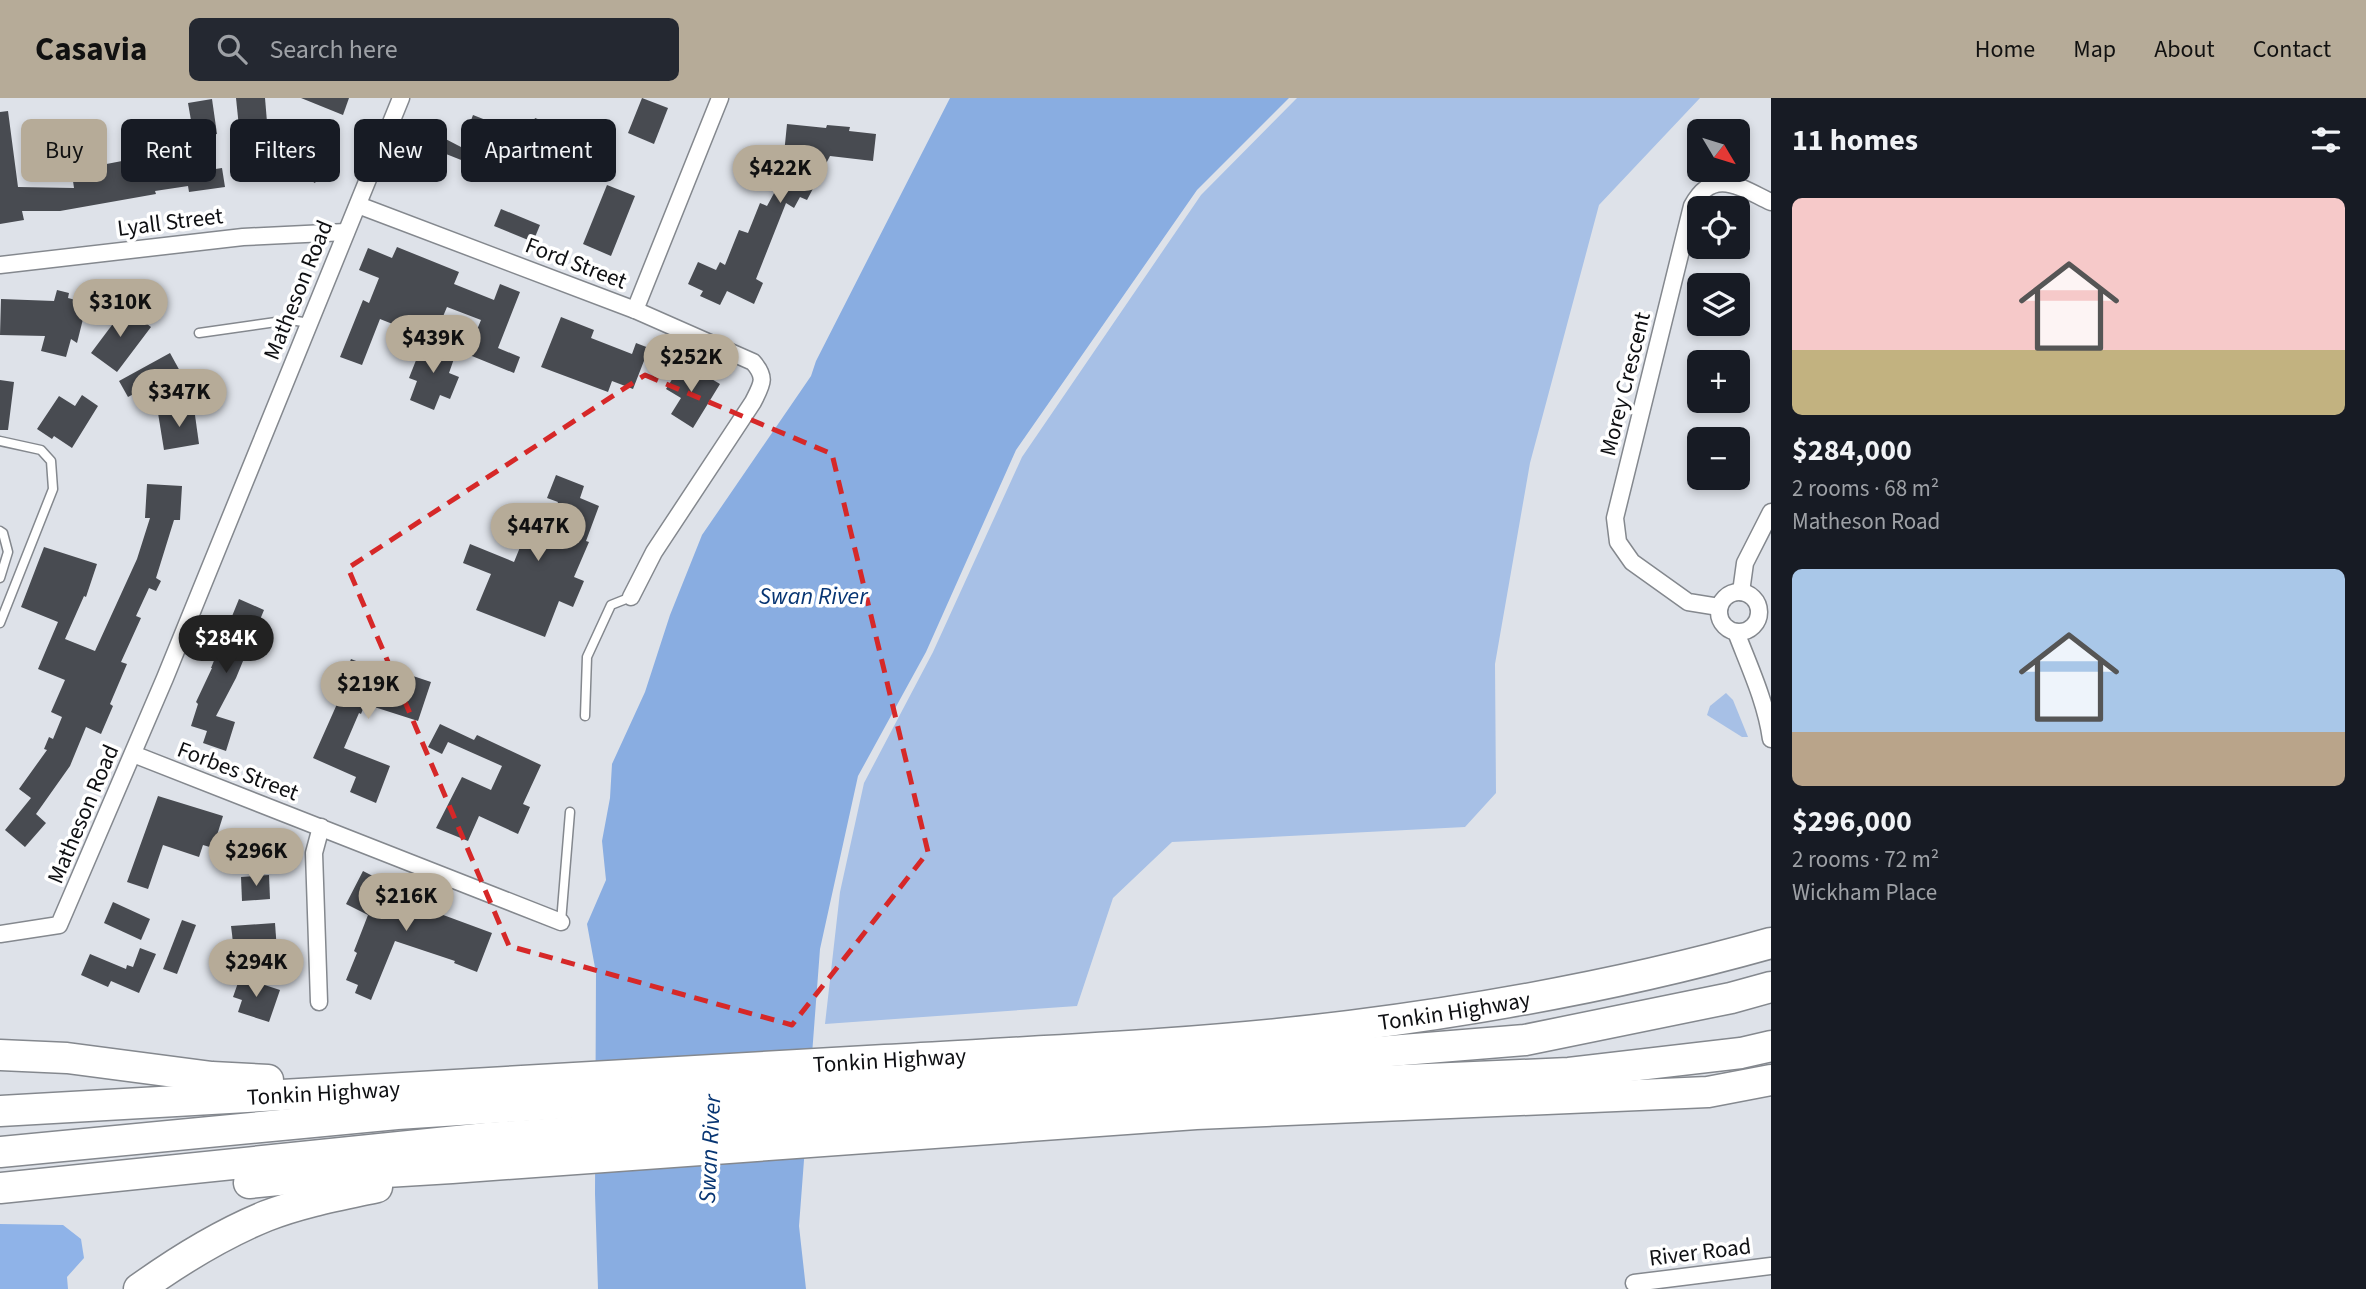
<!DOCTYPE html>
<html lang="en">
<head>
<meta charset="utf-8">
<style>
  body { margin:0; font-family:"Source Sans 3",sans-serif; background:#242831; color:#f1f3f6; height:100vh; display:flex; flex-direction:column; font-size:26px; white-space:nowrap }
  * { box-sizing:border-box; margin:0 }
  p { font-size:23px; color:#9ea1a6 }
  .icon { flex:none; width:38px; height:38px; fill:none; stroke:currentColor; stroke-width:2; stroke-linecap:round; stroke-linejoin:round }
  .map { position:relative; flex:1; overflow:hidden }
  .side { display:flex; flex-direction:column; background:#171b24; width:595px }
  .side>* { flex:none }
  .hud { position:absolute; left:21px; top:21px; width:665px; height:63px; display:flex; gap:14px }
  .needle { width:46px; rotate:128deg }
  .fabs { position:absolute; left:1687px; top:21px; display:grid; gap:14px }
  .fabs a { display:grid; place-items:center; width:63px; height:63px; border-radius:10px; background:#171b24; box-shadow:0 4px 10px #0003; font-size:35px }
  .price { position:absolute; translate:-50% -60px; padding:0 16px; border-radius:24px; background:#b6ab98; color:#111; font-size:23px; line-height:46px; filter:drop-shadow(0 2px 4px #0008) }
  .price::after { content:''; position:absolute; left:50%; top:42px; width:21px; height:16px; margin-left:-10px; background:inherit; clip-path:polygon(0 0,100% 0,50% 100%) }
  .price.on { background:#222; color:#fff }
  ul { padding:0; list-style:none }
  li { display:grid; align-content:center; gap:14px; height:371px; padding:0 21px }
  li span { display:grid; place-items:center; height:217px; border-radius:10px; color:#555 }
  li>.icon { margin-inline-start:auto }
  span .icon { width:126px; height:126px; fill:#fffc; stroke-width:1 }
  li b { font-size:30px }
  h2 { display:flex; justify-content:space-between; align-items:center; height:84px; padding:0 21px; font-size:30px }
  .chip { padding:0 24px; border-radius:10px; background:#171b24; box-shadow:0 4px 10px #0003; font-size:24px; line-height:63px }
  .chip.on { background:#b6ab98; color:#111 }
  header { display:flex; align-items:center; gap:42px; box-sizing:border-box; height:98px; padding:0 35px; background:#b6ab98; color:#111 }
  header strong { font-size:33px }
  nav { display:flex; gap:38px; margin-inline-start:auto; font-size:24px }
  .search { width:490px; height:63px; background:#242831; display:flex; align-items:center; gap:18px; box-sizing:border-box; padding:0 24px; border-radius:10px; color:#9ea1a6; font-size:26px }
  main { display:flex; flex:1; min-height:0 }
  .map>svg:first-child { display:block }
  .green { fill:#a7c0e6 }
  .forest { fill:#8fb3e8 }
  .water { fill:#89ade1 }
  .building { fill:#484b51 }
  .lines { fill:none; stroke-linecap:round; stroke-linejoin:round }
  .lane-casing { stroke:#84888e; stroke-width:11 }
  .street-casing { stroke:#84888e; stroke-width:19 }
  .highway-casing { stroke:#84888e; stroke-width:33 }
  .lane { stroke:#fff; stroke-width:8 }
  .street { stroke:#fff; stroke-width:16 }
  .highway { stroke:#fff; stroke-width:30 }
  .marked { fill:none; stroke:#d62828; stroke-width:5; stroke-dasharray:14 9; stroke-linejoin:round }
  .labels { text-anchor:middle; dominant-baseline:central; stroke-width:7; stroke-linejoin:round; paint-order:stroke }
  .street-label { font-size:23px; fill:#0e0f12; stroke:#fff }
  .water-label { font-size:24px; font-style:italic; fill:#073573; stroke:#fff }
</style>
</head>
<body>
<header>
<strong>Casavia</strong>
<div class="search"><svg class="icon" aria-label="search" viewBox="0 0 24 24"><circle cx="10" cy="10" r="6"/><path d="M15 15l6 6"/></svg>Search here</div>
<nav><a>Home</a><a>Map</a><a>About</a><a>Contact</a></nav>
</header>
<main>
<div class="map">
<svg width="1771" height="1191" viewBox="0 0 1771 1191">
  <rect width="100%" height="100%" fill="#dee2e9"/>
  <!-- green -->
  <g class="green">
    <polygon points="1297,0 1700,0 1599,107 1530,365 1495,566 1496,695 1465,729 1172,744 1113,800 1077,908 825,926 840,794 864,685 933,554 1022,359 1201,97"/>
    <polygon points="1726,595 1733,602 1748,639 1742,639 1707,617 1710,608"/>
  </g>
  <!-- forest -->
  <polygon class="forest" points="0,1126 63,1127 81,1141 84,1160 67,1179 68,1191 0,1191"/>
  <!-- water -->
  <polygon class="water" points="950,0 1289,0 1197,92 1016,352 926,554 858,678 820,851 799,1128 806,1191 598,1191 595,1096 596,875 587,826 606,782 602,743 610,700 612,666 645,594 670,517 702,437 811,278 816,263"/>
  <!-- building -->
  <g class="building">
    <polygon points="236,0 265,0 268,36 240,39"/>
    <polygon points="301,0 349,0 343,17"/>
    <polygon points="642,0 668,10 654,46 628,35"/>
    <polygon points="212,1 217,36 194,40 188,5"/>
    <polygon points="8,13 18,89 74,90 68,48 87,45 91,69 153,57 152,45 171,43 176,77 222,70 225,89 189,94 188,88 155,93 156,96 60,113 22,113 24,122 0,126 0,14"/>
    <polygon points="473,17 511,32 494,75 446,56 432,84 411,73 432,34 461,49"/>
    <polygon points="535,20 616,50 611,65 529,35"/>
    <polygon points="787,26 826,30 827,27 850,29 849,33 876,36 873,63 830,58 807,102 800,99 794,110 786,105 756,181 763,185 754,206 727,193 720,207 700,198 703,193 688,186 698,164 716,172 720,164 725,167 739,132 748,135 760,105 767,108 779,86 771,81 777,69 765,63 772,50 784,56"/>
    <polygon points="299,31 327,48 321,59 328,63 315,85 279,64"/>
    <polygon points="607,87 635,98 611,158 583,146"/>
    <polygon points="501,111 540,127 533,144 494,128"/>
    <polygon points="397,149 459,174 454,186 494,202 500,186 520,194 498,250 520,259 514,275 467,256 481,222 447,209 433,242 380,221 362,267 340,259 363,202 369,205 379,180 359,172 368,150 392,160"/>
    <polygon points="57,192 69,195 68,200 87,205 77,245 71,241 66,259 41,253 45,238 0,237 1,201 54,203"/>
    <polygon points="115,210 129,221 133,215 151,229 117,274 91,255 112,227 106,222"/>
    <polygon points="561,219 594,232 591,240 632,256 636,245 649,250 633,291 612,283 608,294 541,269"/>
    <polygon points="424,242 456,255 449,275 459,279 450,301 440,297 434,312 410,302 417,283 409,280"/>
    <polygon points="170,255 181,275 145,295 143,291 128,299 119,283"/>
    <polygon points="683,264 720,286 693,330 671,316 681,300 666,291"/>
    <polygon points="0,282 14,284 8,332 0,332"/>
    <polygon points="82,297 98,308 72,350 54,338 52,341 37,331 59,298 75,308"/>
    <polygon points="194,310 199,346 164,352 158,315"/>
    <polygon points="556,377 584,388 580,400 599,408 586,443 589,444 574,479 584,483 573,509 559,503 545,539 476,512 491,476 463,465 470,446 514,464 525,437 505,429 511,413 548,428 558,404 547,400"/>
    <polygon points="147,386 182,388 180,422 174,422 156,480 161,483 156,493 149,490 136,518 141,520 121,564 127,566 110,606 113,608 101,636 86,629 70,668 36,716 46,725 25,749 5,732 31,700 19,691 47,652 44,651 49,639 53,641 62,619 51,614 65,582 38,571 58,524 21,509 44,449 97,466 86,499 84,498 65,541 95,553 137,461 150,420 145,420"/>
    <polygon points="239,501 264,512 236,580 216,618 235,624 226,653 203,645 207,633 191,628 198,606 196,604 212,570 211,570"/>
    <polygon points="351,561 397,579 398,573 431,584 418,623 365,606 361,616 359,615 344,650 390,668 376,705 350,694 356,679 313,660 337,606 334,605"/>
    <polygon points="440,626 474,642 477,637 541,667 523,706 530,709 518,736 479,718 468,743 436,730 462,679 491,692 502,668 448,644 442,656 428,649"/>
    <polygon points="158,698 223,718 213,750 203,747 199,759 163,747 148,791 127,784"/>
    <polygon points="363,773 406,795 404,799 428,807 427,811 492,835 477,874 454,865 455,863 395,843 371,902 355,895 358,887 346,882 357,855 354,853 368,817 346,806"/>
    <polygon points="269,777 270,801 242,803 241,779"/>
    <polygon points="113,804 150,821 141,842 104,825"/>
    <polygon points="182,822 196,827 177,876 163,871"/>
    <polygon points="275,825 278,867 236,869 231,828"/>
    <polygon points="140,850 156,856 139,895 111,883 108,889 81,877 90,856 126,871 127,867 133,869"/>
    <polygon points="240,879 280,892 269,924 238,914 242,902 233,899"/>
  </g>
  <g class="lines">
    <!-- lane casing -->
    <g class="lane-casing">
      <g id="lane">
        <polyline points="199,235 290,222 310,225"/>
        <polyline points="0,343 41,352 51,363 53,391 0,525"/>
        <polyline points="0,433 3,435 8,454 0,480"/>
        <polyline points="585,618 587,559 611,507 631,499"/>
        <polyline points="561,824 570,714"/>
      </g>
    </g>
    <!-- street casing -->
    <g class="street-casing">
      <g id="street">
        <path d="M358 107 635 212 753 264C767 280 762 286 753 304L654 454 631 499"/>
        <polyline points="0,167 243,139 346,134"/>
        <polyline points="635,212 720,0"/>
        <circle cx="1739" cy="514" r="20"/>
        <polyline points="1741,494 1745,465 1771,414"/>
        <path d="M1719 509 1688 504 1632 464 1618 444 1615 420 1692 108C1713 68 1741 90 1771 104"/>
        <path d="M1736 534C1749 568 1766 604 1771 641"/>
        <polyline points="133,656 561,824"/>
        <polyline points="0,836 59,827 165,580 401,0"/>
        <polyline points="319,904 314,755 321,729"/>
        <polyline points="1634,1185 1771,1168"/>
      </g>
    </g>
    <!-- highway casing -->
    <g class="highway-casing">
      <g id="highway">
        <polyline points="0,957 67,960 212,979 268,982"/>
        <path id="s1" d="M0 1013C295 996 590 980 885 962 1040 953 1196 947 1350 928 1492 910 1633 884 1771 845"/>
        <polyline points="0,1054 397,1016 1193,965 1280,962 1525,942 1731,900 1771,889"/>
        <polyline points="249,1085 320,1078 452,1070 1196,1016 1708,994 1771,982"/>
        <polyline points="0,1090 487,1040 1194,991 1569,975 1741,955 1771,948"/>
        <path d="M139 1191C178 1163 222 1136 266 1118 302 1104 340 1097 377 1089"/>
      </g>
    </g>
    <!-- lane -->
    <use href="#lane" class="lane"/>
    <!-- street -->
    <use href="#street" class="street"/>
    <!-- highway -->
    <use href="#highway" class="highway"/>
  </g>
  <!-- marked area -->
  <path class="marked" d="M645 277 832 356 928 754 792 927 509 848 348 470Z"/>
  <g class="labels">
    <!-- street labels -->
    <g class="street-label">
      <text transform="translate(170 124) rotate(-7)">Lyall Street</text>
      <text transform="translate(576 165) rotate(21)">Ford Street</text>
      <text transform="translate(298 192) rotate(-68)">Matheson Road</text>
      <text transform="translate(1625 286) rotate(-76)">Morey Crescent</text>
      <text transform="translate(238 673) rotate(21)">Forbes Street</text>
      <text transform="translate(83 716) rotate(-67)">Matheson Road</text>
      <text stroke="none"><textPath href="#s1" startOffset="1458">Tonkin Highway</textPath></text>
      <text stroke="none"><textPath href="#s1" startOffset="891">Tonkin Highway</textPath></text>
      <text stroke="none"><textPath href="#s1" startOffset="324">Tonkin Highway</textPath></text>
      <text transform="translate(1700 1154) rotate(-7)">River Road</text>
    </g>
    <!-- water labels -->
    <g class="water-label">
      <text x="813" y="498">Swan River</text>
      <text transform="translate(710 1051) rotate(-87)">Swan River</text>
    </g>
  </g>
</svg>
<div class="fabs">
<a><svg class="needle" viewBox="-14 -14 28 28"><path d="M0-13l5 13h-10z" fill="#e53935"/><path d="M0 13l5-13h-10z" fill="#9ea1a6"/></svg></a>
<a><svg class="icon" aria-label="locate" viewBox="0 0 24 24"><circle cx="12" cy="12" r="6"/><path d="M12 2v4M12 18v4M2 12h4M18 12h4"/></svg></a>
<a><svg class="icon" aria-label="layers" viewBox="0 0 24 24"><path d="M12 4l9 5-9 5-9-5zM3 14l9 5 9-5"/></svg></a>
<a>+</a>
<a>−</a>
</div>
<b class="price" style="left:780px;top:107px">$422K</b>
<b class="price" style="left:120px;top:241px">$310K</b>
<b class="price" style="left:433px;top:277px">$439K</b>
<b class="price" style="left:691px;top:296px">$252K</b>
<b class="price" style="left:179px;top:331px">$347K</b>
<b class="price" style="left:538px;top:465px">$447K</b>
<b class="price on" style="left:226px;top:577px">$284K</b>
<b class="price" style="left:368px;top:623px">$219K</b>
<b class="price" style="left:256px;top:790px">$296K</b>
<b class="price" style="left:406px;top:835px">$216K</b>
<b class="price" style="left:256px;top:901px">$294K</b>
<div class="hud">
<a class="chip on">Buy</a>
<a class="chip">Rent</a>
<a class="chip">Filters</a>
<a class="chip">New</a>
<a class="chip">Apartment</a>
</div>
</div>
<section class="side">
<h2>11 homes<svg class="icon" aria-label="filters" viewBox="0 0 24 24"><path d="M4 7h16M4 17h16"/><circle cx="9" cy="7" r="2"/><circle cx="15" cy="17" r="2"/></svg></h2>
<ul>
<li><span style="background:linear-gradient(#f6c9c9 70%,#c2b280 0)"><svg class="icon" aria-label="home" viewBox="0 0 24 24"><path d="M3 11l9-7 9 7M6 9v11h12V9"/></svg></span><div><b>$284,000</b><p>2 rooms · 68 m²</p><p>Matheson Road</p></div></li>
<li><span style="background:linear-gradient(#a9c7e8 75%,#b9a48a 0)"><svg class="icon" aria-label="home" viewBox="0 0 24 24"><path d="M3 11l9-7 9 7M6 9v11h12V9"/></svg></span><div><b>$296,000</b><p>2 rooms · 72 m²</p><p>Wickham Place</p></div></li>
</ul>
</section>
</main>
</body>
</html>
